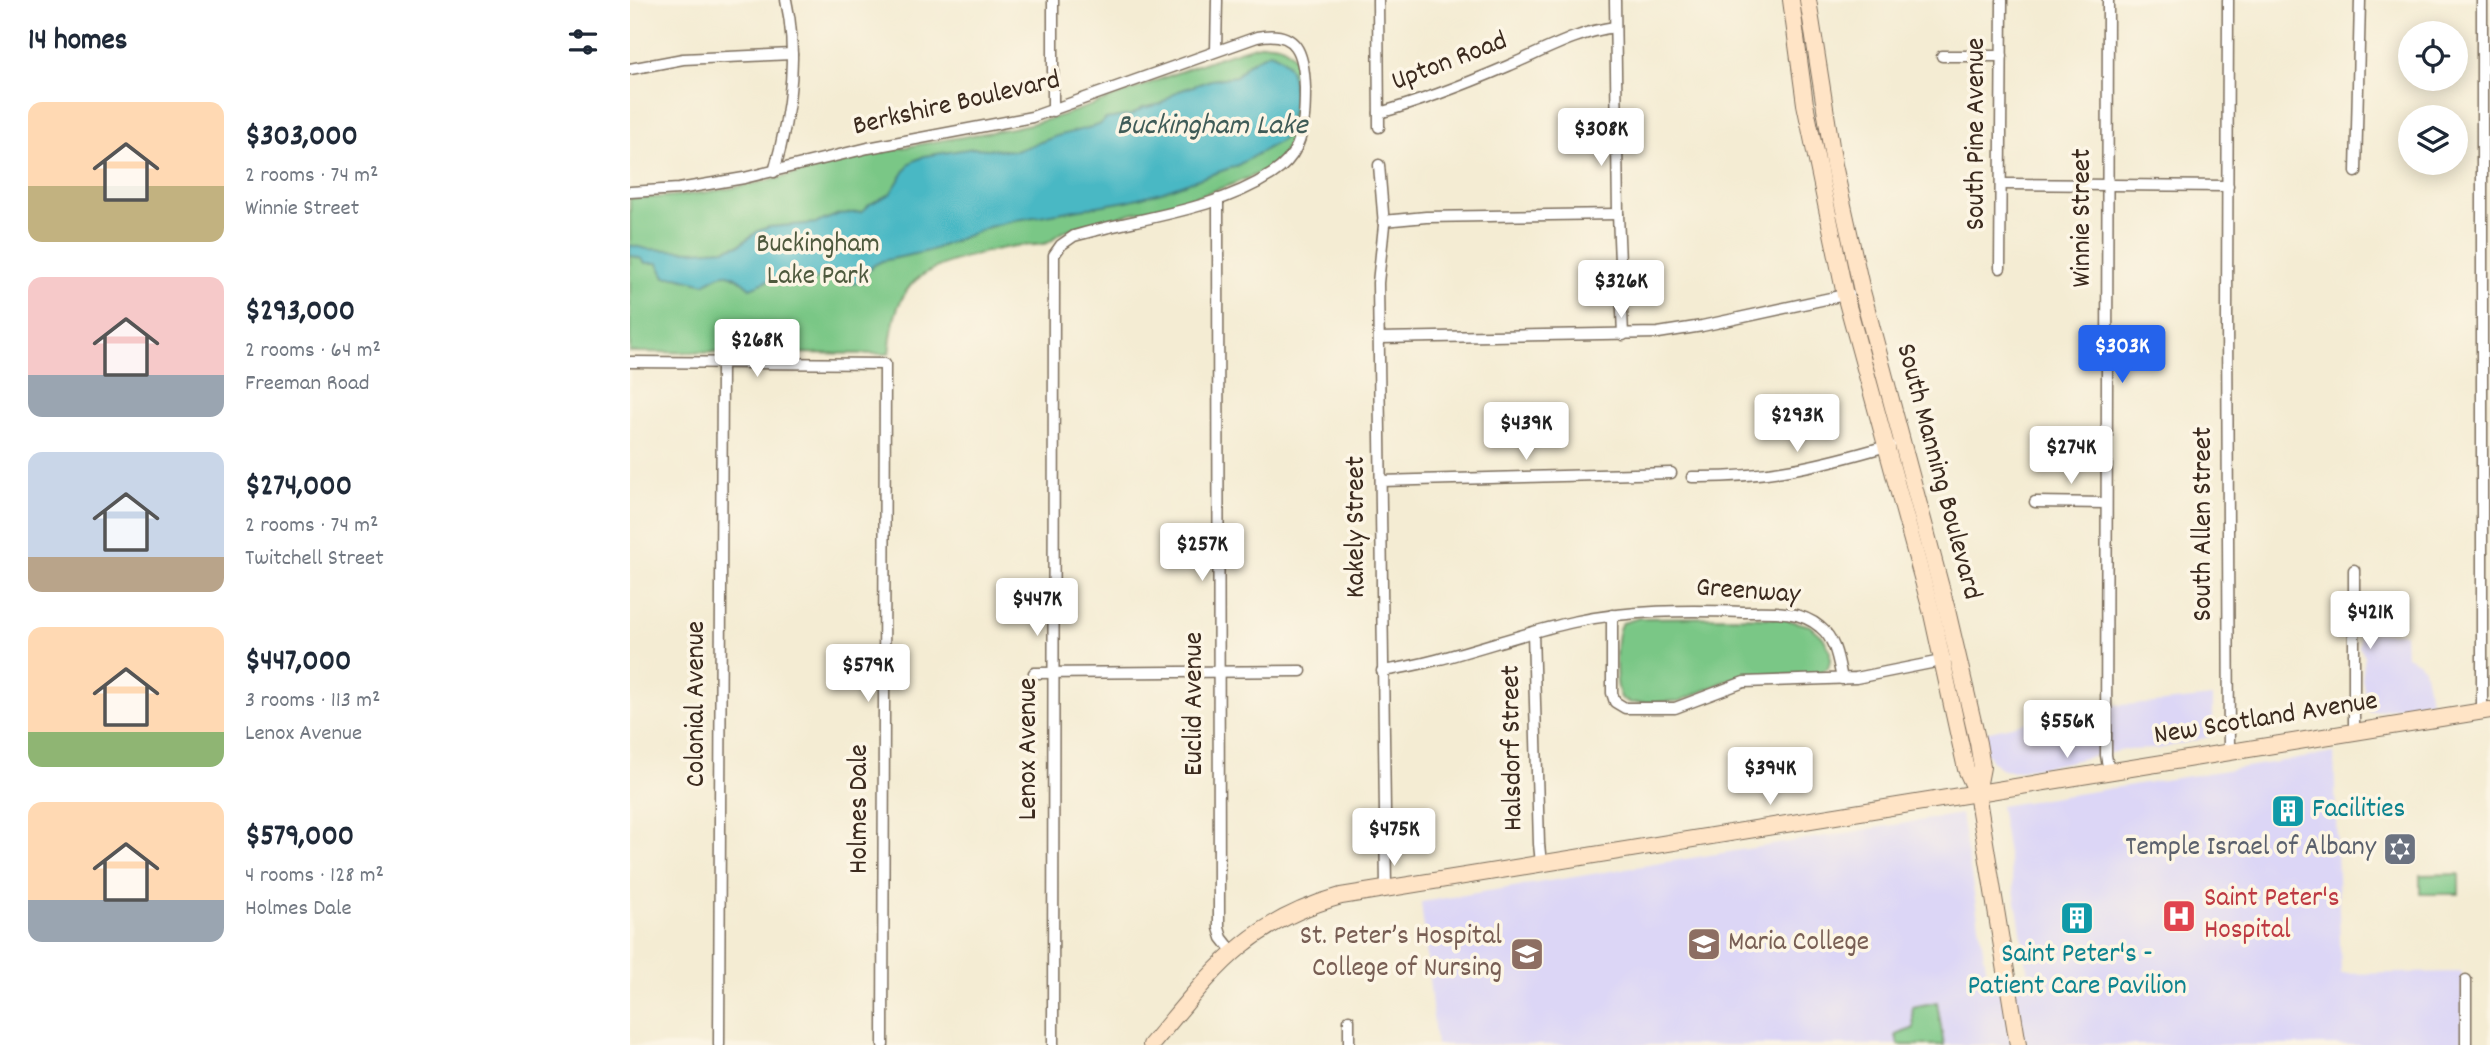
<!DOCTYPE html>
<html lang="en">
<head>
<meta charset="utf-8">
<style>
  body { margin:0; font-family:Dekko,sans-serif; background:#f6f6f7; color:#1f2937; height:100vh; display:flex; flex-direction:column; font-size:26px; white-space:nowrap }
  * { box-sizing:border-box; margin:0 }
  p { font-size:23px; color:#747a83 }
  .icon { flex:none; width:38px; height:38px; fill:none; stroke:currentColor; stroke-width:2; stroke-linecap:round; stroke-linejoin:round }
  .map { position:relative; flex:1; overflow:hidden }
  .drawer { display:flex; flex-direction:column; background:#fff; width:630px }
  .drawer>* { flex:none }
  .buttons { position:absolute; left:1768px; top:21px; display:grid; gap:14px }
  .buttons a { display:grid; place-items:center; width:70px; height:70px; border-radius:50%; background:#fff; box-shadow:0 4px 18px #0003; font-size:35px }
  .price { position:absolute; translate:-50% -60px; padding:0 16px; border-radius:7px; background:#fff; color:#222; font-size:23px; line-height:46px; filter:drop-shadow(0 2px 4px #0008) }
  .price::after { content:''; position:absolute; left:50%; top:42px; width:21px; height:16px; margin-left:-10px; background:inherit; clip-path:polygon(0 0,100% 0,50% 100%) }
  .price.selected { background:#2563eb; color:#fff }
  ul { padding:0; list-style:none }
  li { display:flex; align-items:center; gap:21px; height:175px; padding:0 28px }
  li span { display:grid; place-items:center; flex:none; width:196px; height:140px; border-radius:14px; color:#555 }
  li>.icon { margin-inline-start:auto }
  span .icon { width:84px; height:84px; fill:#fffc; stroke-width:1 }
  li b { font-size:30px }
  h2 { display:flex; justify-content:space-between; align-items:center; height:84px; padding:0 28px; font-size:30px }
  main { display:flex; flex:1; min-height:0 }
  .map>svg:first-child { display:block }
  .built { fill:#dcd6f6 }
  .green { fill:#7ac786; stroke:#5a7852; stroke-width:2 }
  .water { fill:#4ab8c4; stroke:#427171; stroke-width:2 }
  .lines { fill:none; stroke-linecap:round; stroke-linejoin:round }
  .street-casing { stroke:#7c6e5d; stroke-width:13 }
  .secondary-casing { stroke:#7c6e5d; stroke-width:18 }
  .street { stroke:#fff; stroke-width:10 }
  .secondary { stroke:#ffe4c6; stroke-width:16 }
  .labels { text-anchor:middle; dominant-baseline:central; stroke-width:7; stroke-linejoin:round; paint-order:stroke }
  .street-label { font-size:28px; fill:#3b2a1e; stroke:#fcf5e5 }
  .park-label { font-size:28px; fill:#4e593d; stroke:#fcf5e5 }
  .culture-label { font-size:28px; fill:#0d838f; stroke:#fcf5e5; text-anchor:start }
  .worship-label { font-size:28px; fill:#5b616d; stroke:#fcf5e5; text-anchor:end }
  .health-label { font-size:28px; fill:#be3a42; stroke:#fcf5e5; text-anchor:start }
  .education-label { font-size:28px; fill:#785e54; stroke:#fcf5e5; text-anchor:end }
  .water-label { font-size:30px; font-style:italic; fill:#405c58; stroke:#fcf5e5 }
</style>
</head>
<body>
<main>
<section class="drawer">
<h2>14 homes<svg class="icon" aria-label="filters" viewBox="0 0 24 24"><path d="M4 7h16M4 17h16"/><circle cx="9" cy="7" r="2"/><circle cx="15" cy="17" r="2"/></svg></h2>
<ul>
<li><span style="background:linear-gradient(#ffd9b3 60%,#c2b280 0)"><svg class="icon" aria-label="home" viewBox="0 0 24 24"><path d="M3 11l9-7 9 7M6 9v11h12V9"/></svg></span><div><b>$303,000</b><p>2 rooms · 74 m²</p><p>Winnie Street</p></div></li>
<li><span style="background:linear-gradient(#f6c9c9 70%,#9aa5b1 0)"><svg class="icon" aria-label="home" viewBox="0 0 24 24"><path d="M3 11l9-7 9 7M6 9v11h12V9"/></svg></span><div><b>$293,000</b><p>2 rooms · 64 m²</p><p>Freeman Road</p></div></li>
<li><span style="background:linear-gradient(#c9d6e8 75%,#b9a48a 0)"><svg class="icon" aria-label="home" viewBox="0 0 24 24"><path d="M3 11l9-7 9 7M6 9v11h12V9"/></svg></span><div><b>$274,000</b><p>2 rooms · 74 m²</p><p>Twitchell Street</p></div></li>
<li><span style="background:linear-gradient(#ffd9b3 75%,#8fb573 0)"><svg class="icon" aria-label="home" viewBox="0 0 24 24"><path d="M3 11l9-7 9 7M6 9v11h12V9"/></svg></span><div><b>$447,000</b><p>3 rooms · 113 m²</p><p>Lenox Avenue</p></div></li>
<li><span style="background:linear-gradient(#ffd9b3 70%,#9aa5b1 0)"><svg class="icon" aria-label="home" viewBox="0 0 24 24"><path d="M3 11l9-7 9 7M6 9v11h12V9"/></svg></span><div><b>$579,000</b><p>4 rooms · 128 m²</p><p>Holmes Dale</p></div></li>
</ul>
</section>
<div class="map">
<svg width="1860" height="1045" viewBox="0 0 1860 1045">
  <rect width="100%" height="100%" fill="#fcf5e5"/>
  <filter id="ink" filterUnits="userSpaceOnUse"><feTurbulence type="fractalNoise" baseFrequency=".0143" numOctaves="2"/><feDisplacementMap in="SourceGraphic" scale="14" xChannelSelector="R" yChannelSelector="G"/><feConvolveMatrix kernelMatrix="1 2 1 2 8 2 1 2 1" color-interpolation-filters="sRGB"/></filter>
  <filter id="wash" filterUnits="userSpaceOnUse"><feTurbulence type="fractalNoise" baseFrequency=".00686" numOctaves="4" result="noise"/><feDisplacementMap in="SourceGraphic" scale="28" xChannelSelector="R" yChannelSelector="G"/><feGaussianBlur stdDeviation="1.57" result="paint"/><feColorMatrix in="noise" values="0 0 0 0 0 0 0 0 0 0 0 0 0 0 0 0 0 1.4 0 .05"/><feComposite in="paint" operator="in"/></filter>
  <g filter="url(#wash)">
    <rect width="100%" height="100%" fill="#f4ecd3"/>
    <!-- built -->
    <g class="built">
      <polygon points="1730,633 1775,633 1776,656 1790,663 1794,669 1801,701 1739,712 1732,679 1735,655 1729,647"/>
      <polygon points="1583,697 1583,736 1528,749 1494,750 1423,765 1382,771 1373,770 1361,760 1354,749 1351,733 1433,714 1438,727 1459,724 1465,713 1482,705 1514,704"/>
      <polygon points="1704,753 1711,974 1832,972 1832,1045 806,1045 791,902 1331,814 1359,986 1399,979 1370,806"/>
    </g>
    <!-- green -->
    <g class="green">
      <path d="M633 44C678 39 671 91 666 121 663 136 658 153 646 163 634 173 617 178 603 184 555 202 504 212 454 225 446 227 436 229 429 234 424 237 423 242 417 243 407 246 395 245 385 246 357 251 300 263 281 285 264 305 262 329 259 354L0 352V198C92 199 182 168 271 148 321 137 373 133 423 118 494 97 561 63 633 44Z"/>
      <path d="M1106 617 1150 618 1181 626 1193 637 1200 650V662L1198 668 1186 675H1117L1101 679 1050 701 1001 703 992 699C984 688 984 633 992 623L1009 618Z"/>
      <polygon points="1829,874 1829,894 1790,894 1790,875"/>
      <polygon points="1307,1002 1314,1045 1268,1045 1266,1035 1284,1028 1282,1007"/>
    </g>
    <!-- water -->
    <path class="water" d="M639 52C675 62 665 115 652 140L606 166 531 192 497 201 387 220 359 227 299 251 252 261 244 265 226 283 217 284 192 277 182 281 172 278 166 282C144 275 139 281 120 288 101 271 95 269 75 284L46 277H35L28 263H15L12 259 0 255V245L17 249 62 251 95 249 109 245 128 231 139 227 187 223 209 214 232 212 240 204 260 194 280 163 294 156 344 148 386 151 427 136 469 125 476 119 501 115 513 108 531 104 546 92 581 80 606 76 619 63Z"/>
  </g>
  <g filter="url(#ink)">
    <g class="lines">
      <!-- street casing -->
      <g class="street-casing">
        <g id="street">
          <polyline points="423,0 423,111"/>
          <polyline points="748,0 749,127"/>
          <polyline points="985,0 988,214 993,335"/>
          <polyline points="1478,0 1476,755 1479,772"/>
          <polyline points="1598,0 1597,316 1599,754"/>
          <polyline points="1852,0 1852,711"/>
          <polyline points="586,50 587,0"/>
          <polyline points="1312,56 1372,56"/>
          <polyline points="0,69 53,59 162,54"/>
          <path d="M749 113C793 101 836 84 878 66 914 51 946 32 985 27"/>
          <polyline points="749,165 754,225 748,283 756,888"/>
          <path d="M144 172C160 116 169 57 156 0"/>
          <polyline points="1726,172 1730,0"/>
          <polyline points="1371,184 1598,186"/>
          <path d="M0 192 49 189 114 178 238 148 402 117 627 37C668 29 674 54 675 88 675 107 675 128 667 146 662 157 653 167 642 174 583 212 509 217 444 236L431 245 424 255 423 1045"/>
          <polyline points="588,199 589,928 592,938 603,952"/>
          <polyline points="753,221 796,217 988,214"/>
          <polyline points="1370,268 1372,0"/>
          <polyline points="749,338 1028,333 1072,326 1219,294"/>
          <polyline points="0,362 255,364 253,1045"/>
          <path d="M1062 477C1137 478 1189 466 1260 445"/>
          <polyline points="751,481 1041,473"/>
          <polyline points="1405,502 1476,503"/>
          <polyline points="982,615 982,693 985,702 995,708 1045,708 1114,682 1226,678 1316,660"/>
          <polyline points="903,632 909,844 911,863"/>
          <path d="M752 671C816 662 879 636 943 622 998 610 1057 610 1113 612 1139 612 1169 609 1190 627 1206 640 1208 660 1212 679"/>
          <polyline points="404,673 671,671"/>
          <polyline points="1724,732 1724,570"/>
          <polyline points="89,1045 92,363"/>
          <polyline points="719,1045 719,1020"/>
          <polyline points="1836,1045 1836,980"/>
        </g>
      </g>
      <!-- secondary casing -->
      <g class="secondary-casing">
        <g id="secondary">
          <polyline points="1161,0 1175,104 1215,295 1302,614 1336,769 1347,793 1388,1045"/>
          <polyline points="1178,0 1204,165 1232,291 1317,610 1348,743 1352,767 1347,793"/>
          <path d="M521 1045C582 973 614 923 711 896L1860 710"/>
        </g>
      </g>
      <!-- street -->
      <use href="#street" class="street"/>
      <!-- secondary -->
      <use href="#secondary" class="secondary"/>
    </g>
  </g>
  <!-- icons -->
  <defs>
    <g id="building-square" transform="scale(1.75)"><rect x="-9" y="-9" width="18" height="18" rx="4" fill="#0f9aa8" stroke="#fcf5e5"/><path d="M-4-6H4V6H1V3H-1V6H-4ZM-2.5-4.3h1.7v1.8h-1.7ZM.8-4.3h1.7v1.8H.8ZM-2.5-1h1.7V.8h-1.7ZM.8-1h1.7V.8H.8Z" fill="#fff"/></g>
    <g id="synagogue-square" transform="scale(1.75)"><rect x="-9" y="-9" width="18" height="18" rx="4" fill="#6b7280" stroke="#fcf5e5"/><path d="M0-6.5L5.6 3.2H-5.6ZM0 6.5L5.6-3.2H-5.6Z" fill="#fff"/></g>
    <g id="hospital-square" transform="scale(1.75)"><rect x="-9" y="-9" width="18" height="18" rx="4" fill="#e0444e" stroke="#fcf5e5"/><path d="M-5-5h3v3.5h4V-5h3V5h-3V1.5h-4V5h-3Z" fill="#fff"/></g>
    <g id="university-square" transform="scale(1.75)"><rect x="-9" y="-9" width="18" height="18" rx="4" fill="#8d6e63" stroke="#fcf5e5"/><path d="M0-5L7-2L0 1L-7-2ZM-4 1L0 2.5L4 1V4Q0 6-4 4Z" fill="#fff"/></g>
  </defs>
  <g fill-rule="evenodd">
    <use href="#building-square" x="1658" y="811"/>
    <use href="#synagogue-square" x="1770" y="849"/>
    <use href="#hospital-square" x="1549" y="916"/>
    <use href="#building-square" x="1447" y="918"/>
    <use href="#university-square" x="1074" y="944"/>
    <use href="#university-square" x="897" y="954"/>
  </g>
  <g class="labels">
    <!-- street labels -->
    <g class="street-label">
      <text transform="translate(820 63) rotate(-21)">Upton Road</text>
      <text transform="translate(327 105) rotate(-13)">Berkshire Boulevard</text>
      <text transform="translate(1348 134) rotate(-90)">South Pine Avenue</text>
      <text transform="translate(1454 218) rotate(-90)">Winnie Street</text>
      <text transform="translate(1307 472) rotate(75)">South Manning Boulevard</text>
      <text transform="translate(1575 524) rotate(-90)">South Allen Street</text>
      <text transform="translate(728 527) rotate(-90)">Kakely Street</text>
      <text transform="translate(1118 593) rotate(4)">Greenway</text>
      <text transform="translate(68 704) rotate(-90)">Colonial Avenue</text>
      <text transform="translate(566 704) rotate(-90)">Euclid Avenue</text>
      <text transform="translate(1636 720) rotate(-9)">New Scotland Avenue</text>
      <text transform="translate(884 748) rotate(-91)">Halsdorf Street</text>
      <text transform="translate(400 749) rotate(-90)">Lenox Avenue</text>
      <text transform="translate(231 809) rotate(-90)">Holmes Dale</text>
    </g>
    <!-- park labels -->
    <g class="park-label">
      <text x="188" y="246">Buckingham<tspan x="188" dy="32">Lake Park</tspan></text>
    </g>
    <!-- culture labels -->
    <g class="culture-label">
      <text x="1682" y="811">Facilities</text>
      <text x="1447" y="956" text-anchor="middle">Saint Peter's -<tspan x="1447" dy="32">Patient Care Pavilion</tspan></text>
    </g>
    <!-- worship labels -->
    <g class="worship-label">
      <text x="1746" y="849">Temple Israel of Albany</text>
    </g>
    <!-- health labels -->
    <g class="health-label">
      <text x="1574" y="900">Saint Peter's<tspan x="1574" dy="32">Hospital</tspan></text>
    </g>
    <!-- education labels -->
    <g class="education-label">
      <text x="872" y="938">St. Peter’s Hospital<tspan x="872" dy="32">College of Nursing</tspan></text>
      <text x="1098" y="944" text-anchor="start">Maria College</text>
    </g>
    <!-- water labels -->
    <g class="water-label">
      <text x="582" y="127">Buckingham Lake</text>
    </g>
  </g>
</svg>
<div class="buttons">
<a><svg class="icon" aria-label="locate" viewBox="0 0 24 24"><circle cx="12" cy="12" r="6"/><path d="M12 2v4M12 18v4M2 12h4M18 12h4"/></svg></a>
<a><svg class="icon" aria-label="layers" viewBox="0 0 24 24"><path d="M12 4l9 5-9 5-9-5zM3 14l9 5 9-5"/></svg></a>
</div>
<b class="price" style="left:971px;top:168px">$308K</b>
<b class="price" style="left:991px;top:320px">$326K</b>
<b class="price" style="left:127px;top:379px">$268K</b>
<b class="price selected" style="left:1492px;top:385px">$303K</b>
<b class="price" style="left:1167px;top:454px">$293K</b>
<b class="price" style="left:896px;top:462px">$439K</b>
<b class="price" style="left:1441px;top:486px">$274K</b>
<b class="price" style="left:572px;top:583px">$257K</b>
<b class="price" style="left:407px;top:638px">$447K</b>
<b class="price" style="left:1740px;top:651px">$421K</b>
<b class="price" style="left:238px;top:704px">$579K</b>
<b class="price" style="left:1437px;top:760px">$556K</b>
<b class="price" style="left:1140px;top:807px">$394K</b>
<b class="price" style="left:764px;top:868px">$475K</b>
</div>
</main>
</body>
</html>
